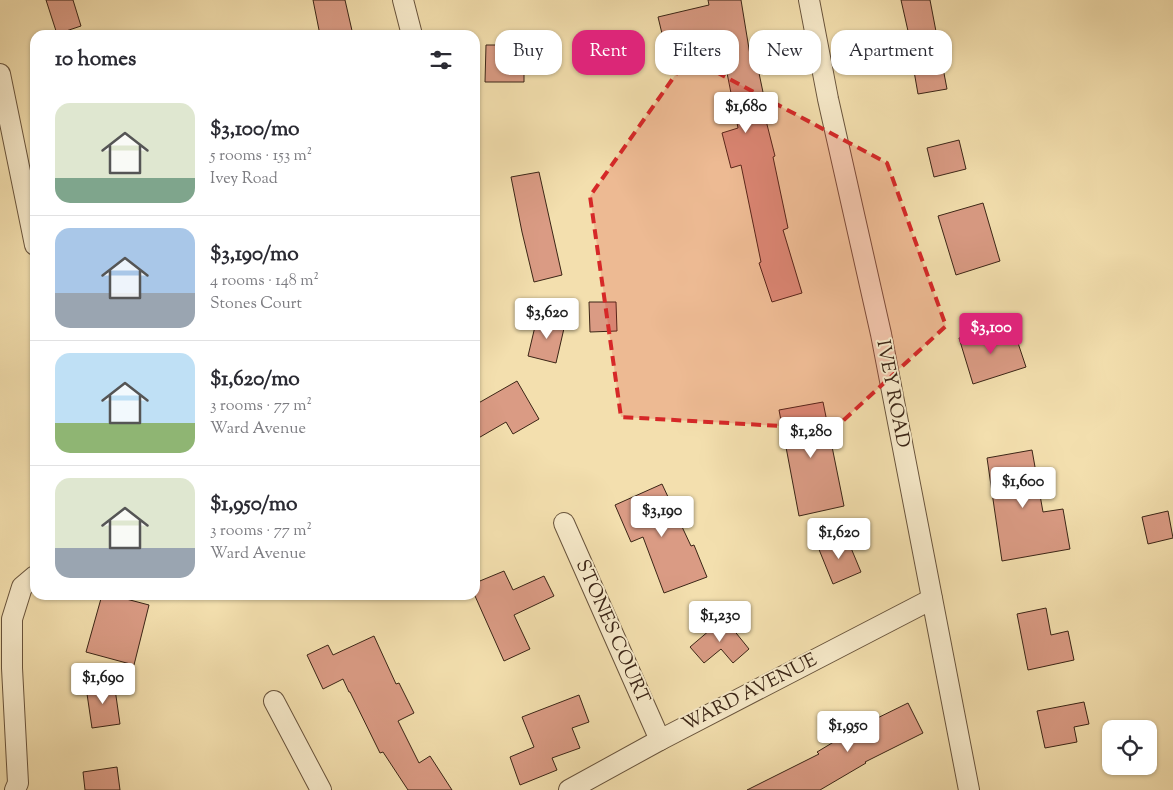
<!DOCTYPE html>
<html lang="en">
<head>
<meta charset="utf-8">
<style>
  body { margin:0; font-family:"Sorts Mill Goudy",serif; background:#f7f7f7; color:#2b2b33; height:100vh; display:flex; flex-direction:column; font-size:19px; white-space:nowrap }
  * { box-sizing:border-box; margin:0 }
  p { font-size:16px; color:#7c7c81 }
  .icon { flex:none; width:28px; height:28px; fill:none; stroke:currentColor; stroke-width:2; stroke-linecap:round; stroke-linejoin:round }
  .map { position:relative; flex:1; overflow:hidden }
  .sheet { position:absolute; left:30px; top:30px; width:450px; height:570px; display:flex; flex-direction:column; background:#fff; border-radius:15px; box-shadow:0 1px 4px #0004 }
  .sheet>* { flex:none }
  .top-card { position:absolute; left:495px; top:30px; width:475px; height:45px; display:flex; gap:10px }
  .buttons { position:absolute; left:1102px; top:720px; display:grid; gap:10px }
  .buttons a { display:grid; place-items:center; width:55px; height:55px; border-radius:10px; background:#fff; box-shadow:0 1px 4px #0004; font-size:25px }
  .price { position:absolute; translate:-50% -42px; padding:0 11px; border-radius:5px; background:#fff; color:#222; font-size:16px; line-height:32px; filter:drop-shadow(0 1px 2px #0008) }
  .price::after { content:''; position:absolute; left:50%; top:30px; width:15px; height:11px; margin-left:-8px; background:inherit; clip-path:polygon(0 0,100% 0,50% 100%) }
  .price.active { background:#db2777; color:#fff }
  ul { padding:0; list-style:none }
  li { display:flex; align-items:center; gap:15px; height:125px; padding:0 25px }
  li+li { border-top:1px solid #e1e1e2 }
  li span { display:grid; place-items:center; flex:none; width:140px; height:100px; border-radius:15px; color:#555 }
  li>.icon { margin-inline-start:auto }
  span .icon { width:60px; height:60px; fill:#fffc; stroke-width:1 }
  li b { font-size:21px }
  h2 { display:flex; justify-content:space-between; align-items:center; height:60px; padding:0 25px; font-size:21px }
  .tag { padding:0 18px; border-radius:15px; background:#fff; box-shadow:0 1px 4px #0004; font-size:18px; line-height:45px }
  .tag.active { background:#db2777; color:#fff }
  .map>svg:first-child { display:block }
  .building { fill:#da9b84; stroke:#3b2516 }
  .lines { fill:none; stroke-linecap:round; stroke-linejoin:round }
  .street-casing { stroke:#69543c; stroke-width:22 }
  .street { stroke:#f7eaca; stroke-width:20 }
  .marked { fill:#d62828; fill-opacity:0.2; stroke:#d62828; stroke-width:4; stroke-dasharray:10 6; stroke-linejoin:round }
  .labels { text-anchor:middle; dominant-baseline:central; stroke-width:4; stroke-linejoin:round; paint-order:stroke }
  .street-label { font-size:19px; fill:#3b2516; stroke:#f7eaca }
</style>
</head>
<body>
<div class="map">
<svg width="1173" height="790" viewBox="0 0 1173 790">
  <rect width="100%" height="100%" fill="#f3dfae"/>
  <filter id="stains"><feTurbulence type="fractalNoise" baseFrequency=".004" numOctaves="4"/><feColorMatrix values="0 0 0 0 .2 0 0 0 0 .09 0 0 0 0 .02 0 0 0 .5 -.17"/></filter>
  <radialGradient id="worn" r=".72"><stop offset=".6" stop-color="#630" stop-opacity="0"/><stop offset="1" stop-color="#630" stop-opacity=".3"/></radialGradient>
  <!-- building -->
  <g class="building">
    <polygon points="46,0 73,0 81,26 57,34"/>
    <polygon points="313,0 345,0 353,35 320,35"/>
    <polygon points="708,0 741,0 750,55 755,54 764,97 760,97 775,156 773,157 788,228 783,230 802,293 772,302 759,263 761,262 741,165 731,168 722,133 738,128 719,33 665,46 658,17 709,5"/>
    <polygon points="901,0 930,0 947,89 918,94 911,54 913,53"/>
    <polygon points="486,45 524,45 524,82 485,82"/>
    <polygon points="959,140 966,169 934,177 927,148"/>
    <polygon points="539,172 562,275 534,282 522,232 511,177"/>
    <polygon points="983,203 1000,261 956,275 938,216"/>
    <polygon points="589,302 616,302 617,331 590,332"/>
    <polygon points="537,318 565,324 556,363 528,356"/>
    <polygon points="994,328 997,340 1015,334 1026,367 973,384 959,338"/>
    <polygon points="517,381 539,419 513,434 506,422 475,440 475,405"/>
    <polygon points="823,402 844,506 799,516 779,410"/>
    <polygon points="1032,450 1043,512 1063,509 1070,549 1002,561 987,458"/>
    <polygon points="662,484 691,546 694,545 707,577 664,593 643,537 631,542 615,505"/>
    <polygon points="1168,511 1173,538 1148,544 1142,517"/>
    <polygon points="846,536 861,572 833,584 818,547"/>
    <polygon points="504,571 513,590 544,576 554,596 514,615 530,649 504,661 475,596 475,583"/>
    <polygon points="102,595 111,595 149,605 134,665 86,652"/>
    <polygon points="1046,608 1051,635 1068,631 1074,660 1028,670 1017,614"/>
    <polygon points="724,618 749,649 733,663 721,649 704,663 690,647"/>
    <polygon points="374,636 396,684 399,683 414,713 398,721 419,763 430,756 452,790 408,790 383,752 380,753 350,692 349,692 343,679 323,689 307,655 328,645 333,655"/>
    <polygon points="114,682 120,724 92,728 86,687"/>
    <polygon points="579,695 589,722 572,728 580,748 552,758 557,770 520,785 510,757 534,747 522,717"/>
    <polygon points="1084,702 1089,724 1074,727 1077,742 1045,748 1037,711"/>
    <polygon points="908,703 923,733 865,762 866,763 820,790 747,790 819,754 817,752 857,728"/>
    <polygon points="117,767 120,790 85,790 83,772"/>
  </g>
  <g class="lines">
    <!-- street casing -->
    <g class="street-casing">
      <g id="street">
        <polyline points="403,0 412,35"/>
        <polyline points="809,0 828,99 881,334 969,790"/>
        <polyline points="0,74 35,245"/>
        <polyline points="564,523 660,740"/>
        <polyline points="274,701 321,790"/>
        <polyline points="15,790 18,783 12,668 12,619 22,587 35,576"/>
        <polyline points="569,790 660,740 932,599"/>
      </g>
    </g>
    <!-- street -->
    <use href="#street" class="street"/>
  </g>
  <!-- marked area -->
  <path class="marked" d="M688 57 887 163 946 326 834 429 621 417 590 196Z"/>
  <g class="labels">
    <!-- street labels -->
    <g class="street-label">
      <text transform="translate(892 394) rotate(79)">IVEY ROAD</text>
      <text transform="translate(612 632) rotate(66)">STONES COURT</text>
      <text transform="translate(750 693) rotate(-27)">WARD AVENUE</text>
    </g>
  </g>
  <rect width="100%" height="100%" filter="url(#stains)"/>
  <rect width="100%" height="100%" fill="url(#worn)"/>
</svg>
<div class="buttons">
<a><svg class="icon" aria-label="locate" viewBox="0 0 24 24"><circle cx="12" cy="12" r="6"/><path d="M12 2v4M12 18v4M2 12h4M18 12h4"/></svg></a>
</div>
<b class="price" style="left:746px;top:134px">$1,680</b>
<b class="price" style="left:547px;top:340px">$3,620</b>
<b class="price active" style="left:991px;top:355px">$3,100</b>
<b class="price" style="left:811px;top:459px">$1,280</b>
<b class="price" style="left:1023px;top:509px">$1,600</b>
<b class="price" style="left:662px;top:538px">$3,190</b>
<b class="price" style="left:839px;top:560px">$1,620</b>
<b class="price" style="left:720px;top:643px">$1,230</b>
<b class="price" style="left:103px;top:705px">$1,690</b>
<b class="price" style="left:848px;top:753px">$1,950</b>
<div class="top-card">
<a class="tag">Buy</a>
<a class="tag active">Rent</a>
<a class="tag">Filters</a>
<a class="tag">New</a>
<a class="tag">Apartment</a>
</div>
<section class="sheet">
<h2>10 homes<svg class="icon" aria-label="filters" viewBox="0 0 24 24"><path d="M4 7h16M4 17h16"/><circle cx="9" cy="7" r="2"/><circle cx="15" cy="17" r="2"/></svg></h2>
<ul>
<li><span style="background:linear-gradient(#dfe7d0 75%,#7fa58c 0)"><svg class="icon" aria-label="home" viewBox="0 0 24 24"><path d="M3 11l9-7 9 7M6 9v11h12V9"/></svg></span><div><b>$3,100/mo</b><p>5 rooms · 153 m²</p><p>Ivey Road</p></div></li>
<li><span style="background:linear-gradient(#a9c7e8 65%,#9aa5b1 0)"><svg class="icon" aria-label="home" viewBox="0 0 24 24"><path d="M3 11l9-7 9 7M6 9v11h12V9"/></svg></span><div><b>$3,190/mo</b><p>4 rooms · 148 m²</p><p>Stones Court</p></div></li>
<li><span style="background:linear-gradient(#bfe0f5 70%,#8fb573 0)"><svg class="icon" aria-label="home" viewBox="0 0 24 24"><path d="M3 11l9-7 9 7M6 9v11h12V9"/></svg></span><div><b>$1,620/mo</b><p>3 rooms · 77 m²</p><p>Ward Avenue</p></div></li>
<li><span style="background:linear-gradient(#dfe7d0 70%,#9aa5b1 0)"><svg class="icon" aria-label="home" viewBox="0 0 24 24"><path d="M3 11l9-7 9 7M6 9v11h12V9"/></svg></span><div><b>$1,950/mo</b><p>3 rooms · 77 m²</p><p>Ward Avenue</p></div></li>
</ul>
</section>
</div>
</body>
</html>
